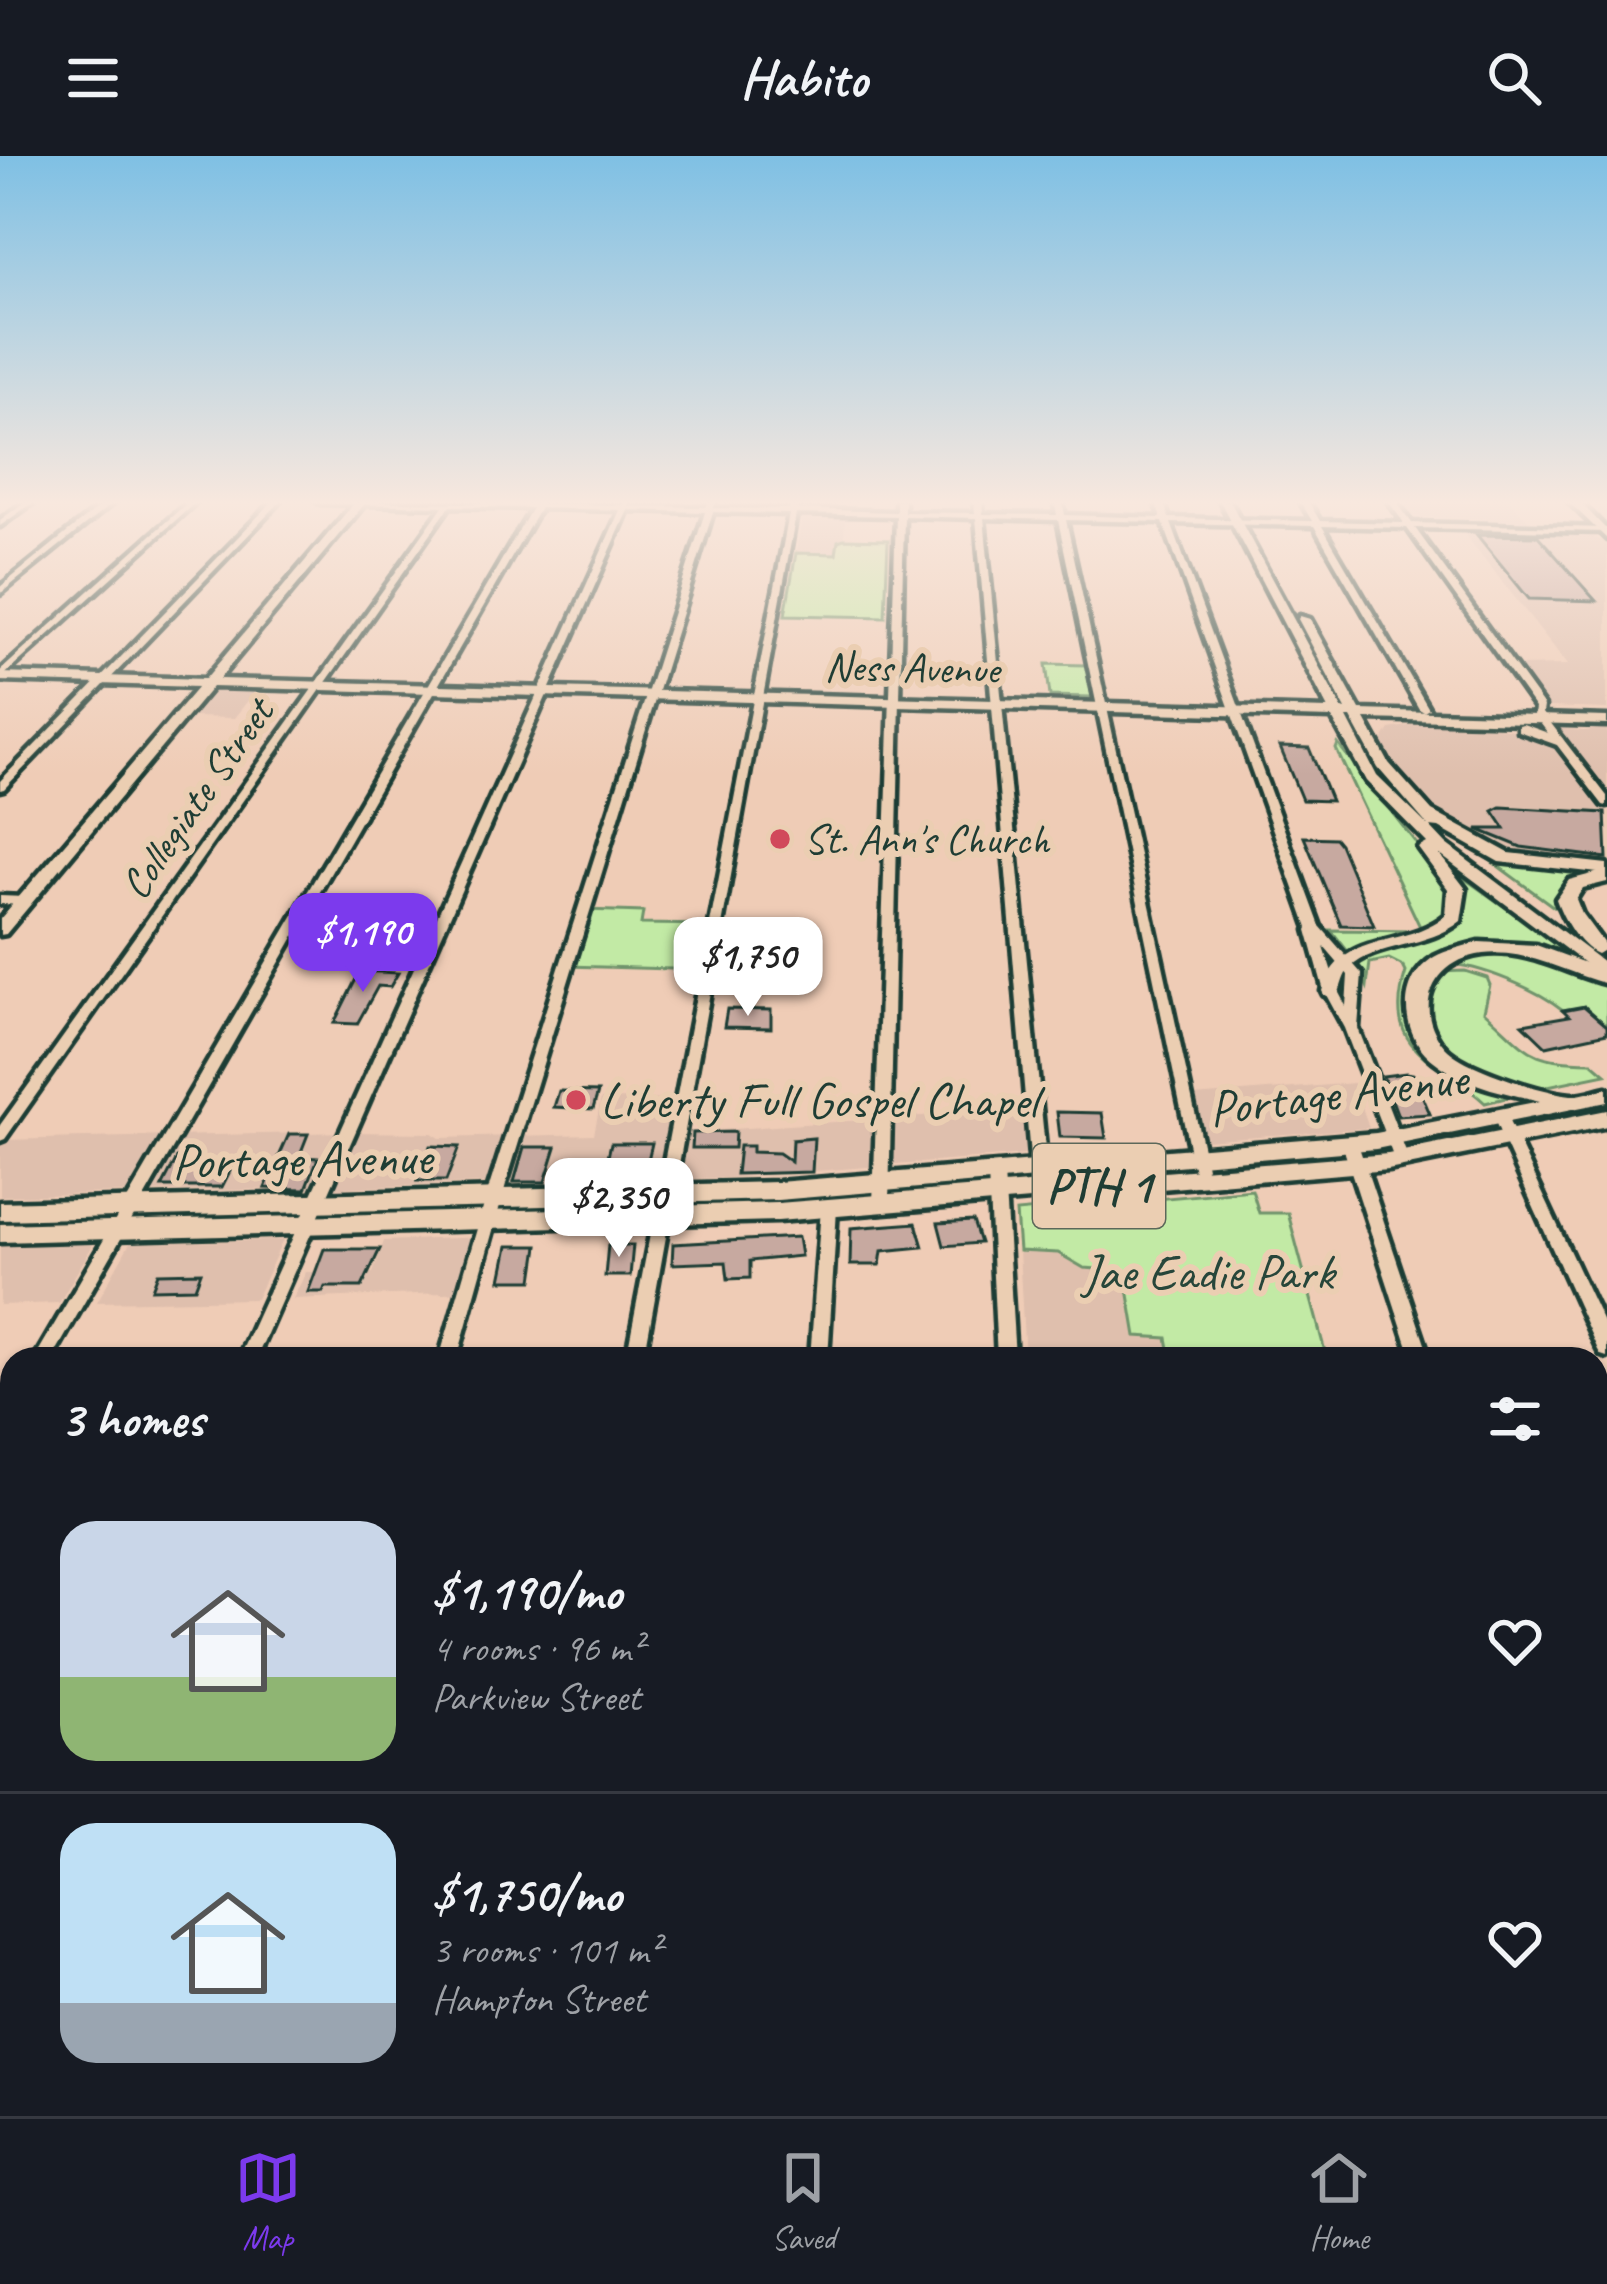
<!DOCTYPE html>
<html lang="en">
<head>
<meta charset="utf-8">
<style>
  body { margin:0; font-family:Caveat,sans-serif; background:#20242c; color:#f1f3f6; height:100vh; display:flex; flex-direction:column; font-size:45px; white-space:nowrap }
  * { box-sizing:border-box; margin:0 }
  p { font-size:39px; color:#9ea1a6 }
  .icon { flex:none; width:66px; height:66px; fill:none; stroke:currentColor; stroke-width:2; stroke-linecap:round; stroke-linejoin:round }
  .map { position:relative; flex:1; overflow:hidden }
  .panel { position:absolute; left:0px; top:1191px; width:1608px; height:771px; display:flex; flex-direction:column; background:#171b24; border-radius:36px 36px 0 0; box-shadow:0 3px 9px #0004 }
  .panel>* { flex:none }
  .price { position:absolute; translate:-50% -102px; padding:0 27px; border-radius:24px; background:#fff; color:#222; font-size:39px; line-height:78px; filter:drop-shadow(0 3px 6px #0008) }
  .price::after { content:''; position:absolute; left:50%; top:72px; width:36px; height:27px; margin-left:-18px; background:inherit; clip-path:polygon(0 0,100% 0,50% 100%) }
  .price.current { background:#7c3aed; color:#fff }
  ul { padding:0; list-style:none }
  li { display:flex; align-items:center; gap:36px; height:300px; padding:0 60px }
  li+li { border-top:3px solid #363941 }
  li span { display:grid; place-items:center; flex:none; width:336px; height:240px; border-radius:36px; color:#555 }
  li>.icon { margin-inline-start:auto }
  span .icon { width:144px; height:144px; fill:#fffc; stroke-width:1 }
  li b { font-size:51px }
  h2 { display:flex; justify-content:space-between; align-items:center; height:144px; padding:0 60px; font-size:51px }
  header { display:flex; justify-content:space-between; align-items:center; height:156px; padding:0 60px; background:#171b24; font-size:54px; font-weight:600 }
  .dock { display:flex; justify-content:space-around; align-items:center; height:168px; border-top:3px solid #363941; background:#171b24; font-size:33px; color:#9ea1a6 }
  .dock a { display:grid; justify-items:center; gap:6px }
  .dock .current { color:#7c3aed }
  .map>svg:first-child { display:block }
  .built { fill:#dfbfad }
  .green { fill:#c2eaa5; stroke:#70946c; stroke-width:3 }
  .water { fill:#81d1de; stroke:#5a969a; stroke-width:3 }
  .building { fill:#c7a9a0; stroke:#1f3d34; stroke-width:3 }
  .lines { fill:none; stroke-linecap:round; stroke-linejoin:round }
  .minor-casing { stroke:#1f3d34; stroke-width:9 }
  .major-casing { stroke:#1f3d34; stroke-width:9 }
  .highway-casing { stroke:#1f3d34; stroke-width:9 }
  .minor { fill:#ebceb2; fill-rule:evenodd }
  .major { fill:#ebceb2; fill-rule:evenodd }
  .highway { fill:#ebceb2; fill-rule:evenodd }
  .poi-dot { fill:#d1495b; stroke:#ebceb2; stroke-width:4.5 }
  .labels { text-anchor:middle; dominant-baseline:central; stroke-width:12; stroke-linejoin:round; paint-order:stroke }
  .far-street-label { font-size:42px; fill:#1f3d34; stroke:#ebceb2 }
  .far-poi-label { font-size:42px; fill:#1f3d34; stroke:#ebceb2; text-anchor:start }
  .shield { fill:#ebceb2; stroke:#5c685a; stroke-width:3 }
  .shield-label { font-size:48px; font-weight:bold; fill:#1f3d34 }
  .street-label { font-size:51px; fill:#1f3d34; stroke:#ebceb2 }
  .poi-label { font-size:51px; fill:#1f3d34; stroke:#ebceb2; text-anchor:start }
  .park-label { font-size:51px; fill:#27463a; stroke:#ebceb2 }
</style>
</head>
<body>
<header><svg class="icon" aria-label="menu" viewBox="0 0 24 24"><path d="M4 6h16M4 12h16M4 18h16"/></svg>Habito<svg class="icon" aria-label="search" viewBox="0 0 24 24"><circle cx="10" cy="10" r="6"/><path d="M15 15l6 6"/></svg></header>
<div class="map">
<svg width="1607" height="1960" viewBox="0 0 1607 1960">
  <rect width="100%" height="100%" fill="#efccb6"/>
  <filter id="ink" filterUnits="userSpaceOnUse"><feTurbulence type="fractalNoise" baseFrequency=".00833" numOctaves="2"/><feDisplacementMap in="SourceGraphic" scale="24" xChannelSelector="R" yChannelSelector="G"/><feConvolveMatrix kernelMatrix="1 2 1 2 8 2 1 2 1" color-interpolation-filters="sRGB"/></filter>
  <g filter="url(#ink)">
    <!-- built -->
    <g class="built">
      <polygon points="1393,345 1509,345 1529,365 1404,360"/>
      <polygon points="803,357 845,357 844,385 837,398 796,397"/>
      <polygon points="1470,371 1589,378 1607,388 1607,553 1549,551 1518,510 1568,509 1463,376"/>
      <polygon points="217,531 258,532 234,562 192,561"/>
      <polygon points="1418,568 1498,571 1528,578 1545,571 1584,575 1607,572 1607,707 1508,698 1455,671 1405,627 1381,587 1390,573"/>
      <polygon points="1354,927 1369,972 1204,984 1194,940"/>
      <polygon points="601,943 678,944 674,977 1023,953 1026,999 724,1022 0,1040 0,984 347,976 432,977 440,982 594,978"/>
      <polygon points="484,1081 468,1136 293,1143 306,1116 373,1117 384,1085"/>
      <polygon points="283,1084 256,1143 97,1146 130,1087"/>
      <polygon points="94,1087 59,1147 0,1149 0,1090"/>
      <polygon points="1019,1095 1058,1097 1084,1112 1125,1115 1136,1180 1167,1182 1171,1203 1025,1203"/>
    </g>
    <!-- green -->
    <g class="green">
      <polygon points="844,383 888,384 885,461 785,459 796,397 836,398 838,385"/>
      <polygon points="1046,508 1086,509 1092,541 1050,540"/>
      <path d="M1338 588 1453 734C1462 789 1383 785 1349 797L1331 774 1422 775 1336 593Z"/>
      <polygon points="1472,691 1526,709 1607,715 1591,719 1554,751"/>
      <path d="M1447 710 1570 797 1518 786 1477 787 1409 838 1461 921 1514 940 1485 947C1438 903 1380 897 1406 816L1403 810 1389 803 1370 807 1367 830 1356 803C1402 782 1505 792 1447 710Z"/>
      <polygon points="585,754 643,756 641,768 716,769 707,814 567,810"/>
      <path d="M1497 791 1582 812 1607 829V870L1584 851 1563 854C1538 834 1480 809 1447 808Z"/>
      <path d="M1465 815 1487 822 1490 829 1484 855C1533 899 1527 904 1592 906L1606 918 1538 932 1476 920 1426 875 1424 831 1438 816Z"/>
      <polygon points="1252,1034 1259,1057 1288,1057 1327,1203 1171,1203 1167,1182 1136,1180 1125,1115 1084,1112 1058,1097 1019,1095 1016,1056"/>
    </g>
    <!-- water -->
    <polygon class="water" points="1607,1351 1607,1960 1580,1960 1576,1950 1596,1950 1596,1357"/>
    <!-- building -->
    <g class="building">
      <polygon points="1477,379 1538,380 1596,445 1529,443"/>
      <polygon points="1280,591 1309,592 1331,645 1302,644"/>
      <polygon points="1501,651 1605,657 1607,702 1521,691 1477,673 1505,673 1493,655"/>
      <polygon points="1304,681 1335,682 1340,688 1374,770 1341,769"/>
      <polygon points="360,815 398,817 390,831 378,830 357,868 334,867"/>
      <polygon points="1584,850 1607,870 1607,877 1546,890 1523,868 1569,860 1563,854"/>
      <polygon points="727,853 771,854 771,872 724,871"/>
      <polygon points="1406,917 1413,918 1430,958 1398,960 1383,920"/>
      <polygon points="559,935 598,936 593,953 554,951"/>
      <polygon points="1057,956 1102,957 1106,982 1060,981"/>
      <polygon points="735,976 734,992 692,992 693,977"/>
      <polygon points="289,978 308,978 299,1001 318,1002 306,1033 265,1032"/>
      <polygon points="814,982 812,1016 736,1018 739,990 752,990 752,996 778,997 791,1006 792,984"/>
      <polygon points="611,987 652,987 644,1021 603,1023"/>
      <polygon points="430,990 459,991 446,1025 417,1025"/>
      <polygon points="524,991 556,991 545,1026 514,1026"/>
      <polygon points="177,1002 197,1002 194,1008 236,1003 222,1031 162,1031"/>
      <polygon points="973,1065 980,1087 944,1090 938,1067"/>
      <polygon points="916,1067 923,1091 882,1095 880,1109 850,1109 851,1072"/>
      <polygon points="798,1081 801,1100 750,1105 750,1122 728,1123 726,1106 672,1108 673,1088"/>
      <polygon points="608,1089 633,1089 630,1120 605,1120"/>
      <polygon points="508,1090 538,1090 533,1124 501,1124"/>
      <polygon points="324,1093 380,1093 362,1131 325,1131 323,1136 308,1136"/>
      <polygon points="201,1116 195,1132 152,1133 158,1117"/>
    </g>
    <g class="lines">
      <!-- minor casing -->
      <g class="minor-casing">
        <g id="minor">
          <polygon points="26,345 35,345 0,370 0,364"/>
          <polygon points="106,345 115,345 0,438 0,431"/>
          <polygon points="189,345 197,345 0,523 0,515"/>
          <polygon points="273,345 281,345 4,633 0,634 0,625"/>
          <path d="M316 345 535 348 536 345H544L542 348 622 349 627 346 630 350 706 351 709 345H715L714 352 790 353 791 345H799L797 353 896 356V345H904V356L975 357 974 345H982L983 358 1057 359 1054 345H1062L1065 359 1161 362 1155 345H1163L1169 362 1312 365 1300 345H1308L1320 365 1404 367 1388 345H1396L1412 367 1607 372V376L1415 372 1544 550 1543 557 1607 640V650L1603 649 1534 559 1535 552 1407 372 1322 370 1429 553 1424 556 1419 553 1314 370 1171 367 1320 770 1362 818 1358 872 1409 1004 1401 1009 1396 1008 1344 872 1324 835 1307 774 1308 772 1163 366 1066 364 1207 1011 1204 1015H1194L1058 364 984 362 1047 1013 1044 1017H1034L1031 1013 976 362 904 360 889 1048 887 1052H875L873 1048 896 360 796 358 644 1203H626L789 358 713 356 506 1028 457 1203H439L490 1028 705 356 628 354 256 1203H238L620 354 540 352 52 1203H34L532 352 450 350 5 983 0 985V969L443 350 320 347ZM1324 791 1348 819 1346 850 1338 835Z"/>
          <polygon points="0,740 25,741 31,745 25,749 0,748"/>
          <polygon points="1500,956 1507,961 1607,1175 1607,1201 1601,1199 1598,1194 1493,961"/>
          <polygon points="1350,983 1358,988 1430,1203 1412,1203 1342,988"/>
          <polygon points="996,1012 1004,1017 1015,1203 997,1203 988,1017"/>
          <polygon points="829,1047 837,1052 828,1203 810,1203 821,1052"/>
          <polygon points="12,1250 12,1274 7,1283 0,1285 0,1261 6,1252"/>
          <polygon points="12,1720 12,1759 8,1767 0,1771 0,1732 4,1724"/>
          <polygon points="12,1942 12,1950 42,1950 38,1959 0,1960 0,1945"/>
          <polygon points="800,1950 857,1950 862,1960 806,1960"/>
          <rect x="1033" y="1950" width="26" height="10"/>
          <polygon points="1328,1950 1354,1950 1356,1960 1330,1960"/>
        </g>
      </g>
      <!-- major casing -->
      <g class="major-casing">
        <g id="major">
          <path d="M356 345H367L219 523 1328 553 1220 345H1230L1342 553 1346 554 1298 463 1300 460 1310 463 1360 554 1607 561V569L1365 563 1389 607 1432 655 1509 697 1607 708V718L1499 706 1439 672 1430 671 1446 688 1607 809V824L1439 698 1466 733 1461 765C1428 792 1375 787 1350 812 1343 819 1342 830 1338 839H1324L1322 835C1340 773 1404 794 1446 759L1448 733 1418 692 1427 687 1366 625 1332 562 212 531 6 778 0 779V763L198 531 0 525V517L205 523ZM1347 562H1351L1378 612 1429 671 1377 620Z"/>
          <polygon points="1568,345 1579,345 1607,374 1607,383"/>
          <polygon points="1523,568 1562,582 1564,585 1557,589 1518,575 1518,569"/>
        </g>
      </g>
      <!-- highway casing -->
      <g class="highway-casing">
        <g id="highway">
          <path d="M1607 714V726L1583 732 1576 743 1582 758 1607 792 1597 798C1578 790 1563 763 1556 743L1569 724Z"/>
          <path d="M1479 786 1536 789 1607 815V828C1565 817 1528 793 1483 798 1433 804 1411 853 1445 891 1465 913 1543 936 1571 939 1581 940 1597 934 1607 932V946L1376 993 778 1044 0 1064V1046L778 1026 1376 977 1540 945C1502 936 1466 930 1434 905 1401 880 1395 825 1434 801 1446 794 1465 790 1479 786Z"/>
          <polygon points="1607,954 1607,970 1388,1014 778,1065 0,1086 0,1068 778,1047 1388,998"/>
        </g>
      </g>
      <!-- minor -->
      <use href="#minor" class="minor"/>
      <!-- major -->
      <use href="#major" class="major"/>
      <!-- highway -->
      <use href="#highway" class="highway"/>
    </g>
  </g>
  <!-- sky -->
  <linearGradient id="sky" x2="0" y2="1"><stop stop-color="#7fc0e4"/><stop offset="0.56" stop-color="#f8e8de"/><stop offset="1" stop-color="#f8e8de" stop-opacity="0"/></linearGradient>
  <rect width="1607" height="619" fill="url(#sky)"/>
  <!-- markers -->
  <g class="poi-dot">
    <circle cx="780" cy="683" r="12"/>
    <circle cx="576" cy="944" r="12"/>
  </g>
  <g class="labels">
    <!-- far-street labels -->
    <g class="far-street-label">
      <text transform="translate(912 512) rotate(1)">Ness Avenue</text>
      <text transform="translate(197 643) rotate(-55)">Collegiate Street</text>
    </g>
    <!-- far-poi labels -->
    <g class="far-poi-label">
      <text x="804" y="683">St. Ann's Church</text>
    </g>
    <!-- shield labels -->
    <rect class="shield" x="1033" y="988" width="132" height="84" rx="9"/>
    <g class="shield-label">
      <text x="1099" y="1030">PTH 1</text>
    </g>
    <!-- street labels -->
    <g class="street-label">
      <text transform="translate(1338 937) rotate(-7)">Portage Avenue</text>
      <text transform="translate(302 1003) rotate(-1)">Portage Avenue</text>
    </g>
    <!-- poi labels -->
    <g class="poi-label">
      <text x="600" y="944">Liberty Full Gospel Chapel</text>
    </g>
    <!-- park labels -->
    <g class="park-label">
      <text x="1208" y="1116">Jae Eadie Park</text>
    </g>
  </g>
</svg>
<b class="price current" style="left:363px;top:839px">$1,190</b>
<b class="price" style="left:748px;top:863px">$1,750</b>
<b class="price" style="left:619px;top:1104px">$2,350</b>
<section class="panel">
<h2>3 homes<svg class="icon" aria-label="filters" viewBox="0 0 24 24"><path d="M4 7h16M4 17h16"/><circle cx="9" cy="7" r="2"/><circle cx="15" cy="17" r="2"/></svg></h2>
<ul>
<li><span style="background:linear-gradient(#c9d6e8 65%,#8fb573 0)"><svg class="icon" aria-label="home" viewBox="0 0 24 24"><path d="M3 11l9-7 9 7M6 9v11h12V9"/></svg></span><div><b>$1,190/mo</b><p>4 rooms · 96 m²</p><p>Parkview Street</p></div><svg class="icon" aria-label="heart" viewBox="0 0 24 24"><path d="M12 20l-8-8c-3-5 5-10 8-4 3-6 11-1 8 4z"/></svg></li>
<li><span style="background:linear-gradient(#bfe0f5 75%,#9aa5b1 0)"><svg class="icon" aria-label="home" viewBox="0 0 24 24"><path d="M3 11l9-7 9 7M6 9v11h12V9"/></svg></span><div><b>$1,750/mo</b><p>3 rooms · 101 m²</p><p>Hampton Street</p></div><svg class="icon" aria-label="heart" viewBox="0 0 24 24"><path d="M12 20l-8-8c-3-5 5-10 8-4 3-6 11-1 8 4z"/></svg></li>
</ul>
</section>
</div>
<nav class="dock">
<a class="current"><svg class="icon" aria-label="map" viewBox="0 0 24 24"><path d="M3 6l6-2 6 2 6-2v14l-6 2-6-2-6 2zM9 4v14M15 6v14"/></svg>Map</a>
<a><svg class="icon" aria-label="saved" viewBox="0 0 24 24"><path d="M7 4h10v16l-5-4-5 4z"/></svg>Saved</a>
<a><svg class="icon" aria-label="home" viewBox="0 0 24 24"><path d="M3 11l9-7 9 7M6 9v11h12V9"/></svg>Home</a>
</nav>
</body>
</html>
